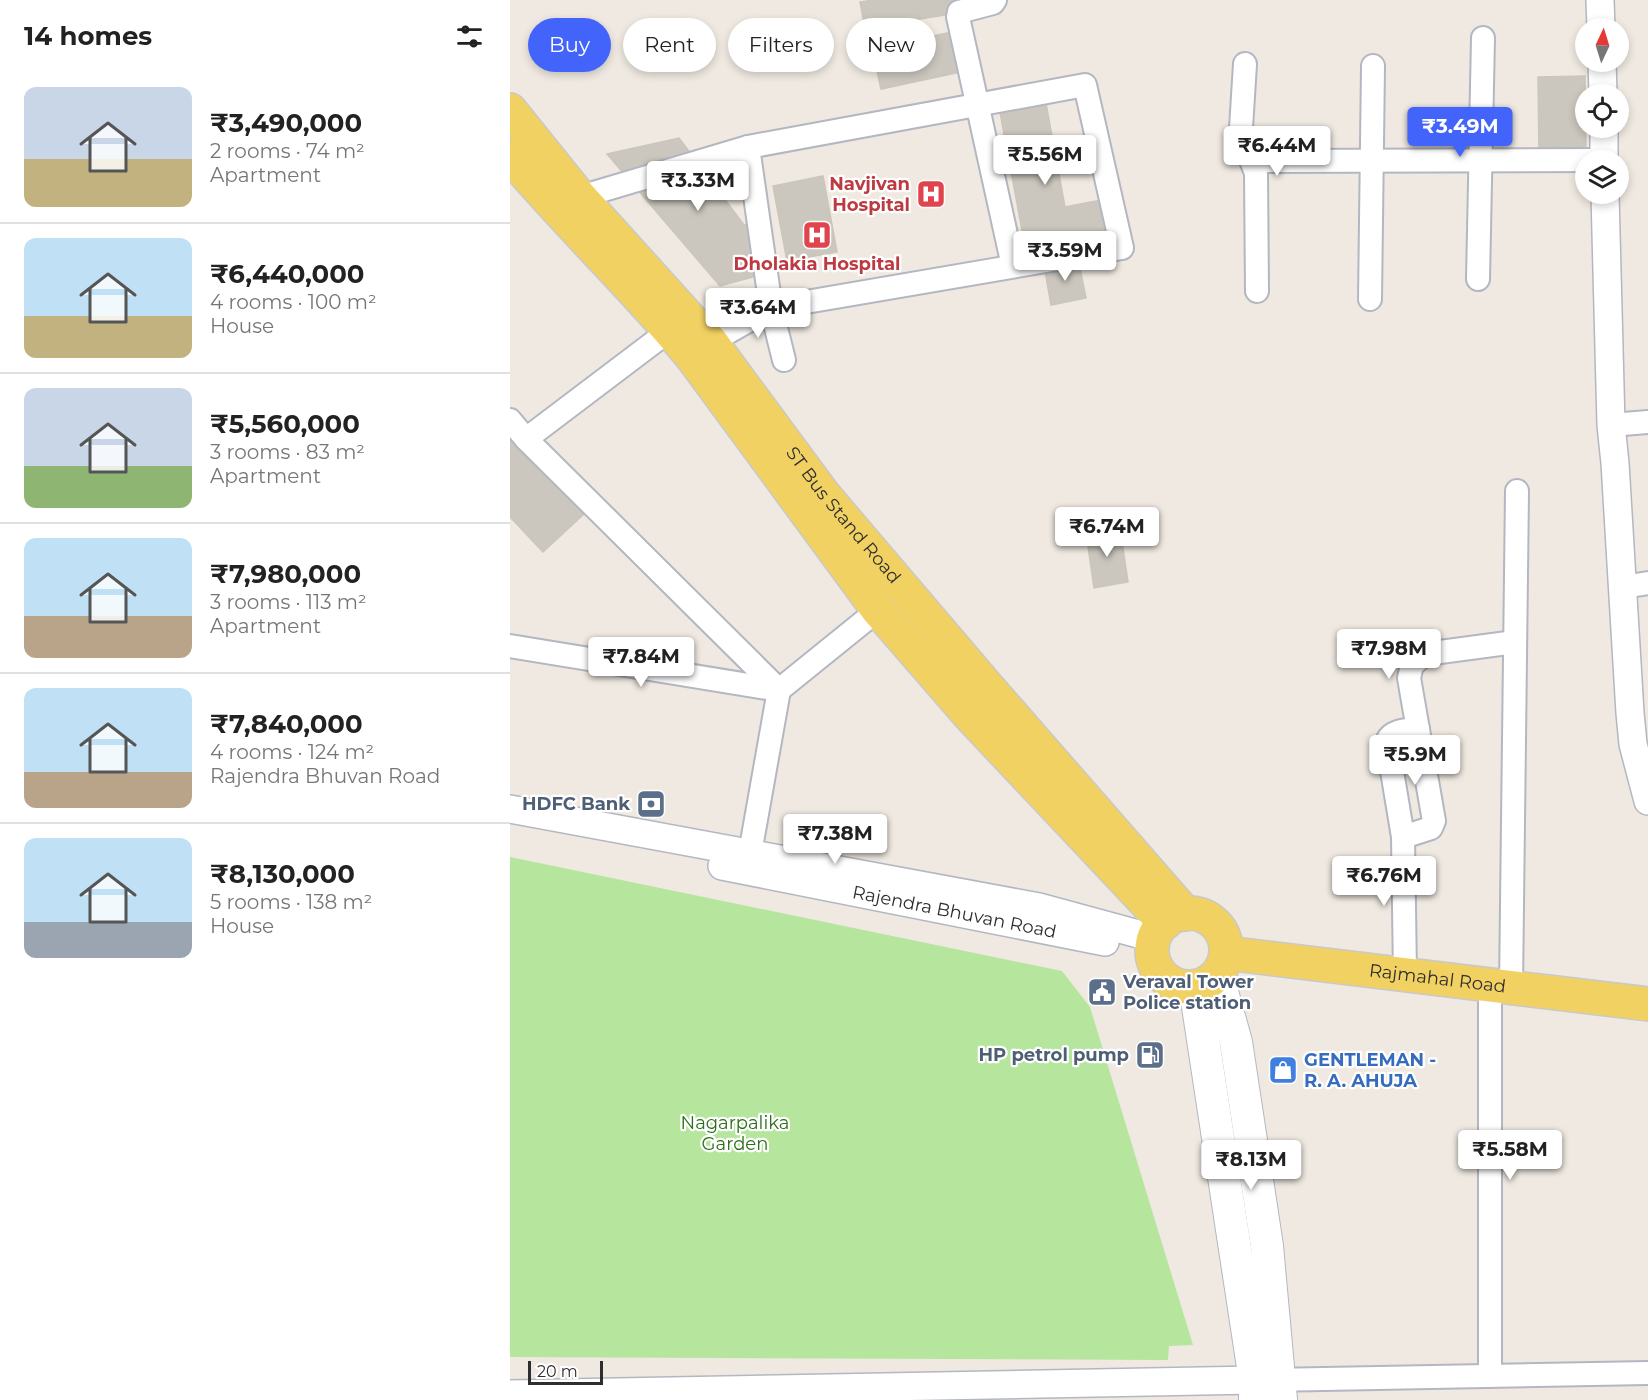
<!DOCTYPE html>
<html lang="en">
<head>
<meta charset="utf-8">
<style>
  body { margin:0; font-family:Montserrat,sans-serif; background:#f2f2f2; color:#222; height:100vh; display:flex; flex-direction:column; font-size:22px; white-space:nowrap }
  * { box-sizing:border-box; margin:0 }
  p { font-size:20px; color:#767676 }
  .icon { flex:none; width:33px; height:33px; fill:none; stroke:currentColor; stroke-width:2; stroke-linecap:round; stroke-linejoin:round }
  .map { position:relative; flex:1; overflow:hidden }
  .panel { display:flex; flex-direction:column; background:#fff; width:510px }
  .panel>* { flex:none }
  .banner { position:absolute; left:18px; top:18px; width:570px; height:54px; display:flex; gap:12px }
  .needle { width:39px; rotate:4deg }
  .tools { position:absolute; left:1065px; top:18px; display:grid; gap:12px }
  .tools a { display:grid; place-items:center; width:54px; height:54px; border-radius:50%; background:#fff; box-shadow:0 3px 9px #0003; font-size:30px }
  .scale { position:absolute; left:18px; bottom:15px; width:75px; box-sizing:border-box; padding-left:6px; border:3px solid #2e2e2e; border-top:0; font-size:16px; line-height:21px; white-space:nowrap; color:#2e2e2e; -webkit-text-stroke:4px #fff; paint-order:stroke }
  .price { position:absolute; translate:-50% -51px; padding:0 14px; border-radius:6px; background:#fff; color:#222; font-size:20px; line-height:39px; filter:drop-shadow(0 2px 3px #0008) }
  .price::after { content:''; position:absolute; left:50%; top:36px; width:18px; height:14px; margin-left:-9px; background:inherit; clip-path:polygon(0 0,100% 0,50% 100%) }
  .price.active { background:#4264fb; color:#fff }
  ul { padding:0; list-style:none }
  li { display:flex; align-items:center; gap:18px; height:150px; padding:0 24px }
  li+li { border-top:2px solid #e0e0e0 }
  li span { display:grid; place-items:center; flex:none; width:168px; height:120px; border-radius:12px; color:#555 }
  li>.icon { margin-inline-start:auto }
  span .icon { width:72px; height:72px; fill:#fffc; stroke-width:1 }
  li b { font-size:26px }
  h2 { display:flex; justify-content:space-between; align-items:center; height:72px; padding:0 24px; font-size:26px }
  .tag { padding:0 21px; border-radius:27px; background:#fff; box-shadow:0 3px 9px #0003; font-size:21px; line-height:54px }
  .tag.active { background:#4264fb; color:#fff }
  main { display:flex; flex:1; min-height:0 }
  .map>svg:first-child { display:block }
  .green { fill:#b6e59e }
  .building { fill:#cbc7bf; stroke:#cbc5ba; stroke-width:1.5 }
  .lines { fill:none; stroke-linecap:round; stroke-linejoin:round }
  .minor-casing { stroke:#b4b7c1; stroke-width:26 }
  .tertiary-casing { stroke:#b4b7c1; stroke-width:30 }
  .secondary-casing { stroke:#b4b7c1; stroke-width:34 }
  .primary-casing { stroke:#c9c9c9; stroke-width:36 }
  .minor { stroke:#fff; stroke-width:22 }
  .tertiary { stroke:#fff; stroke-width:27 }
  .secondary { stroke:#fff; stroke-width:32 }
  .primary { stroke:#f2d163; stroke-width:33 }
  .labels { text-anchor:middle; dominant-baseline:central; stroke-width:4.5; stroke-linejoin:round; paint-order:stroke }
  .health-label { font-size:18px; font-weight:bold; fill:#be3a42; stroke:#fff; text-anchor:end }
  .street-label { font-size:18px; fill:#2e2e2e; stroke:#fff }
  .service-label { font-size:18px; font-weight:bold; fill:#4e5e75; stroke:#fff; text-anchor:end }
  .shop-label { font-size:18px; font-weight:bold; fill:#366cbe; stroke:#fff; text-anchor:start }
  .park-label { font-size:18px; fill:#2c6e1b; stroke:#fff }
</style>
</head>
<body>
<main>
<section class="panel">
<h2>14 homes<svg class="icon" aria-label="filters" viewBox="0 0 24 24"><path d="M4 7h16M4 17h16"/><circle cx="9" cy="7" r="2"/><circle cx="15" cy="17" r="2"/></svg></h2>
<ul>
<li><span style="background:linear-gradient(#c9d6e8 60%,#c2b280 0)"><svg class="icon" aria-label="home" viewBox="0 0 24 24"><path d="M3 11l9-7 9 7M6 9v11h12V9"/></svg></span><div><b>₹3,490,000</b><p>2 rooms · 74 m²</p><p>Apartment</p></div></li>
<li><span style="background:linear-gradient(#bfe0f5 65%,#c2b280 0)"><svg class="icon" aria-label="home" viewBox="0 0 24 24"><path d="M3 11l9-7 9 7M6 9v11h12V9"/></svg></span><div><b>₹6,440,000</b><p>4 rooms · 100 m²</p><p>House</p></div></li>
<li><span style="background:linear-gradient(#c9d6e8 65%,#8fb573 0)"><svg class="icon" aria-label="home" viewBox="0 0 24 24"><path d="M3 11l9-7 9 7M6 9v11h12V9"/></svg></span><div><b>₹5,560,000</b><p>3 rooms · 83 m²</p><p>Apartment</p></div></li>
<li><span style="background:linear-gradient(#bfe0f5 65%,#b9a48a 0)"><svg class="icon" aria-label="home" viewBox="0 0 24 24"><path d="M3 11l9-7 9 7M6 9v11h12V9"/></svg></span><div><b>₹7,980,000</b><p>3 rooms · 113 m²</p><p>Apartment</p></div></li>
<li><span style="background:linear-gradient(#bfe0f5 70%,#b9a48a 0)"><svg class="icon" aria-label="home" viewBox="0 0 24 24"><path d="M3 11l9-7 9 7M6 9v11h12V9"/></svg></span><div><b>₹7,840,000</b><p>4 rooms · 124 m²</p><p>Rajendra Bhuvan Road</p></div></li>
<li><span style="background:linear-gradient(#bfe0f5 70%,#9aa5b1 0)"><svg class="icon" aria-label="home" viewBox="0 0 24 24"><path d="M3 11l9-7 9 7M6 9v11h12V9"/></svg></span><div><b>₹8,130,000</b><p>5 rooms · 138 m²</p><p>House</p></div></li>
</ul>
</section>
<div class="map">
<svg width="1138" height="1400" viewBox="0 0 1138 1400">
  <rect width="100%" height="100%" fill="#efe9e1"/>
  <!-- green -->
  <polygon class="green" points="0,857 552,971 580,1007 683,1345 659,1346 658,1360 0,1357"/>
  <!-- building -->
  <g class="building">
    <polygon points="363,0 446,0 448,13 355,28 350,2"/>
    <polygon points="443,32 451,72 371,89 362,48"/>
    <polygon points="1075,76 1076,154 1029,155 1028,77"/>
    <polygon points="535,98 555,207 592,200 599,242 517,257 489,107"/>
    <polygon points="169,138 234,225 256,217 268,270 210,286 97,154"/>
    <polygon points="313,176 327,252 277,261 263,186"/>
    <polygon points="568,259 576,298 541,305 534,265"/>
    <polygon points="0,436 74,514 33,552 0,517"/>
    <polygon points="610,528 618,582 584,588 576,533"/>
  </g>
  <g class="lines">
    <!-- minor casing -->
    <g class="minor-casing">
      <g id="minor">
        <polyline points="485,0 483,3 449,12 448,17 503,266"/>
        <polyline points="735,64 731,128 733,140 746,173 747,291"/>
        <polyline points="238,147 261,308 274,360"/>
        <polyline points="743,161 1094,160"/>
        <polyline points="60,200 238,147 575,85 612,248 261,308 201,342 190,350"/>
        <polyline points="968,279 973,38"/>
        <polyline points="860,299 863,66"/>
        <polyline points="160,330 16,439 269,690"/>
        <polyline points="0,420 16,439"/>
        <polyline points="1101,425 1138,422"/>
        <polyline points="1113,587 1138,583"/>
        <polyline points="0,646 269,690"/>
        <polyline points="893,837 921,828 924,821 899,678 902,665 915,654 1005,642"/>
        <polyline points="237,870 269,690 368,610"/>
        <path d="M895 975 893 837 877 741C882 730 897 730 908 729"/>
        <polyline points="980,985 980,1376"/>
        <polyline points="1001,988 1007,491"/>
        <polyline points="755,1380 1138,1373"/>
      </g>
    </g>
    <!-- tertiary casing -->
    <g class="tertiary-casing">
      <g id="tertiary">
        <polyline points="1090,0 1091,28"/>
        <polyline points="1092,62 1093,94"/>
        <polyline points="1094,128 1094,160"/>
        <polyline points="1095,194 1101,425 1105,463 1120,713 1123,744 1138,801"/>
        <polyline points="0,809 529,907 643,938"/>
        <path id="s1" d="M212 866 595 942"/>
        <polyline points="0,1394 745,1380"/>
      </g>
    </g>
    <!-- secondary casing -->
    <g class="secondary-casing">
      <g id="secondary">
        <polyline points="707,974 726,1042 757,1246 771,1400"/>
        <polyline points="685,987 745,1380 745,1400"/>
      </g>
    </g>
    <!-- primary casing -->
    <g class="primary-casing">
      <g id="primary">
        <path id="s2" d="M0 110 70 197 201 342 314 495 475 684 676 914"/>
        <path d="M0 156C58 225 124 287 182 357L368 610 460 716 655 923"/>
        <circle cx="679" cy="950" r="37"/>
        <path id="s3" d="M716 953 1138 1004"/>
      </g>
    </g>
    <!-- minor -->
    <use href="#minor" class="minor"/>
    <!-- tertiary -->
    <use href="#tertiary" class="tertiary"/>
    <!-- secondary -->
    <use href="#secondary" class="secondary"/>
    <!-- primary -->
    <use href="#primary" class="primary"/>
  </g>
  <!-- icons -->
  <defs>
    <g id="hospital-square" transform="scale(1.5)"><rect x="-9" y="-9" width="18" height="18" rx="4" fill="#e0444e" stroke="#fff"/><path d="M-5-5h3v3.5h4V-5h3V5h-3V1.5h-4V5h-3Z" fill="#fff"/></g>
    <g id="bank-square" transform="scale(1.5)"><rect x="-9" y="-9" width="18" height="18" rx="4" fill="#5c6f8a" stroke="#fff"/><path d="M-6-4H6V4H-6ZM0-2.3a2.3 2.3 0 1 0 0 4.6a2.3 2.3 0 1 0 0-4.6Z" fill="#fff"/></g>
    <g id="civic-square" transform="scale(1.5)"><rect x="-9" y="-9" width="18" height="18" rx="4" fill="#5c6f8a" stroke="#fff"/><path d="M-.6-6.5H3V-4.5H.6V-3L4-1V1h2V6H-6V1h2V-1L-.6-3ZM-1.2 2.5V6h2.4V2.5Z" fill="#fff"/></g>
    <g id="fuel-square" transform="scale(1.5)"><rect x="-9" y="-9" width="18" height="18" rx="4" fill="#5c6f8a" stroke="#fff"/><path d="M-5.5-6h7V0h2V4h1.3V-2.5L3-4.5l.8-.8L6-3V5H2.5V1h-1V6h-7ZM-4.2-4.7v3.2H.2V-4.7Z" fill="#fff"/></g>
    <g id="shop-square" transform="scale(1.5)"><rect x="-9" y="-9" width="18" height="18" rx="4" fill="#3f7fe0" stroke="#fff"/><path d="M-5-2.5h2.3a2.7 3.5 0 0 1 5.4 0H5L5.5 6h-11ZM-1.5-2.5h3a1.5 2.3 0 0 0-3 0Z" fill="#fff"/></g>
  </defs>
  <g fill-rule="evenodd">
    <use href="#hospital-square" x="421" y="194"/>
    <use href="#hospital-square" x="307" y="235"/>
    <use href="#bank-square" x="141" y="804"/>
    <use href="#civic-square" x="592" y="992"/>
    <use href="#fuel-square" x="640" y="1055"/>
    <use href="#shop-square" x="773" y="1070"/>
  </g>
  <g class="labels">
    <!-- health labels -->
    <g class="health-label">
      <text x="400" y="184">Navjivan<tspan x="400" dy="21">Hospital</tspan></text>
      <text x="307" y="264" text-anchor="middle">Dholakia Hospital</text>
    </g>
    <!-- street labels -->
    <g class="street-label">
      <text stroke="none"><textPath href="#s2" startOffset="525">ST Bus Stand Road</textPath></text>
      <text stroke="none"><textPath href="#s1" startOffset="237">Rajendra Bhuvan Road</textPath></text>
      <text stroke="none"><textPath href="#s3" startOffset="213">Rajmahal Road</textPath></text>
    </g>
    <!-- service labels -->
    <g class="service-label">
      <text x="120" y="804">HDFC Bank</text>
      <text x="613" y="982" text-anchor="start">Veraval Tower<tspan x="613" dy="21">Police station</tspan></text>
      <text x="619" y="1055">HP petrol pump</text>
    </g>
    <!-- shop labels -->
    <g class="shop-label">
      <text x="794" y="1060">GENTLEMAN -<tspan x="794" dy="21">R. A. AHUJA</tspan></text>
    </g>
    <!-- park labels -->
    <g class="park-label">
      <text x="225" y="1123">Nagarpalika<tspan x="225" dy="21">Garden</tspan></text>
    </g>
  </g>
</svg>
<div class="tools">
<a><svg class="needle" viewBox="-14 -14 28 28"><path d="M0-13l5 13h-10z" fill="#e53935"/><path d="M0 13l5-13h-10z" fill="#767676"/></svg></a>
<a><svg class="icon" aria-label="locate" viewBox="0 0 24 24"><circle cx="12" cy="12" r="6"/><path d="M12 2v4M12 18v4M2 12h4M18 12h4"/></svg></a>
<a><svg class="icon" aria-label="layers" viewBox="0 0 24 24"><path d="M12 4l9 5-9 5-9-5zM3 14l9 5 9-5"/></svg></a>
</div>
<div class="scale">20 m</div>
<b class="price active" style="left:950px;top:158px">₹3.49M</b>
<b class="price" style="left:767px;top:177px">₹6.44M</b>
<b class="price" style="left:535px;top:186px">₹5.56M</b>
<b class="price" style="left:188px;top:212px">₹3.33M</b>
<b class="price" style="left:555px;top:282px">₹3.59M</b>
<b class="price" style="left:248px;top:339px">₹3.64M</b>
<b class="price" style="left:597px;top:558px">₹6.74M</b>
<b class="price" style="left:879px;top:680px">₹7.98M</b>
<b class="price" style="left:131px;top:688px">₹7.84M</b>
<b class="price" style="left:905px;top:786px">₹5.9M</b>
<b class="price" style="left:325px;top:865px">₹7.38M</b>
<b class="price" style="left:874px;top:907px">₹6.76M</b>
<b class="price" style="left:1000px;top:1181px">₹5.58M</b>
<b class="price" style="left:741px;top:1191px">₹8.13M</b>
<div class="banner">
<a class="tag active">Buy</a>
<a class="tag">Rent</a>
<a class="tag">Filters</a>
<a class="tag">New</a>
</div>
</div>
</main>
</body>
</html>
